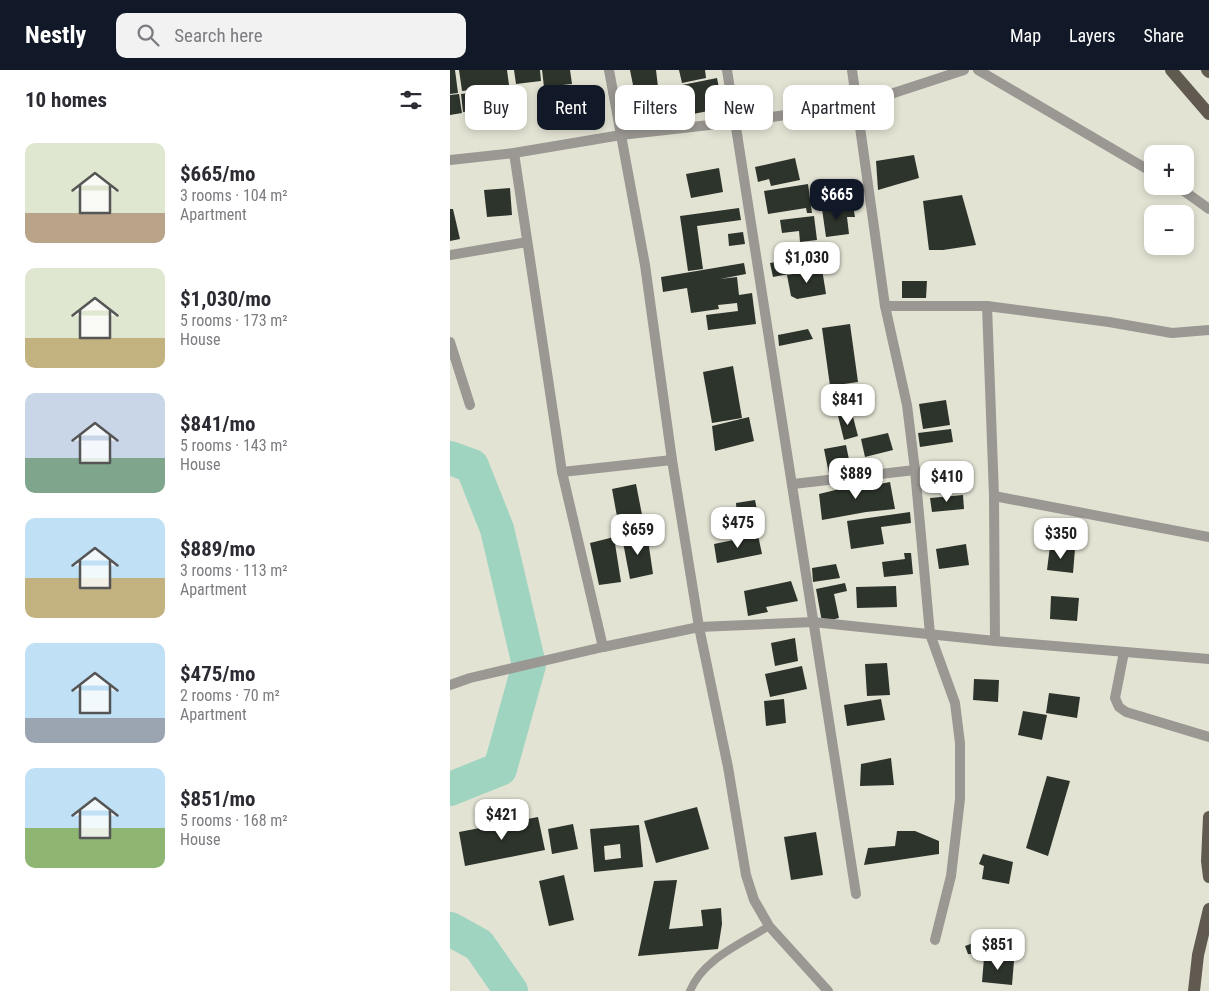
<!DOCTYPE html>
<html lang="en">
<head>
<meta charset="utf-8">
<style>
  body { margin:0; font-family:"Roboto Condensed",sans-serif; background:#f2f2f3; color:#2b2b33; height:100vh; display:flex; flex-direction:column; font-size:19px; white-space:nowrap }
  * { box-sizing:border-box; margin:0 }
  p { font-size:16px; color:#7c7c81 }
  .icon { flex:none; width:28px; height:28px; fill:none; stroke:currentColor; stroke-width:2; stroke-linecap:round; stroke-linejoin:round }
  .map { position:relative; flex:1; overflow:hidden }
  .panel { display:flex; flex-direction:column; background:#fff; width:450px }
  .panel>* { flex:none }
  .top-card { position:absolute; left:15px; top:15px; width:475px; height:45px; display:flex; gap:10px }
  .controls { position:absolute; left:694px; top:75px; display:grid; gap:10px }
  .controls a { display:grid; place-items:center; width:50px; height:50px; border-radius:10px; background:#fff; box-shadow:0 2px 8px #0003; font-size:25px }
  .price { position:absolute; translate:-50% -42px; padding:0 11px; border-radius:10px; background:#fff; color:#222; font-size:16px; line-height:32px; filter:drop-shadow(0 1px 2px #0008) }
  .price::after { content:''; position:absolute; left:50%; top:30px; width:15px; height:11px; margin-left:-8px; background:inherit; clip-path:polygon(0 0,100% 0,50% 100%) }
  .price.on { background:#111827; color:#fff }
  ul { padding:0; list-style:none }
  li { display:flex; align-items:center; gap:15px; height:125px; padding:0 25px }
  li span { display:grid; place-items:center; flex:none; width:140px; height:100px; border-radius:10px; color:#555 }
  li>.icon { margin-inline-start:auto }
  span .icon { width:60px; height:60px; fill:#fffc; stroke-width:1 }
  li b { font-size:21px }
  h2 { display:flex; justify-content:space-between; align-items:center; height:60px; padding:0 25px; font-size:21px }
  .pill { padding:0 18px; border-radius:10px; background:#fff; box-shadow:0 2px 8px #0003; font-size:18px; line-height:45px }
  .pill.on { background:#111827; color:#fff }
  header { display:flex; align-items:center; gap:30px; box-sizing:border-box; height:70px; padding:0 25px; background:#111827; color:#fff }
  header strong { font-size:24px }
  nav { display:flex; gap:28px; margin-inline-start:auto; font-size:18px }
  .search { width:350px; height:45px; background:#f2f2f3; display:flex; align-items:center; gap:12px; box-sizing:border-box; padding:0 18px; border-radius:10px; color:#7c7c81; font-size:19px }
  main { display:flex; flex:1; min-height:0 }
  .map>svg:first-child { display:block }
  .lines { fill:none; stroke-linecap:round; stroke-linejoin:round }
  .river { stroke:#9fd4c1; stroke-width:34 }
  .building { fill:#2d342b; fill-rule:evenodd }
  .service { stroke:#9b9792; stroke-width:8 }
  .minor { stroke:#9b9792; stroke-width:10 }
  .primary { stroke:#615a51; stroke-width:12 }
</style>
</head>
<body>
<header>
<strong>Nestly</strong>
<div class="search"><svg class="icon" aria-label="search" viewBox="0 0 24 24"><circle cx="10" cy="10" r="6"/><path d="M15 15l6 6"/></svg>Search here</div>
<nav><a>Map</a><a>Layers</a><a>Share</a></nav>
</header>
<main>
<section class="panel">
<h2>10 homes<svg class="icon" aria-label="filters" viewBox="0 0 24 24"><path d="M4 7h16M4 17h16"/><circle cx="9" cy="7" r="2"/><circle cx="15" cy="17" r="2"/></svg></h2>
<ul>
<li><span style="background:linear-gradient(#dfe7d0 70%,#b9a48a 0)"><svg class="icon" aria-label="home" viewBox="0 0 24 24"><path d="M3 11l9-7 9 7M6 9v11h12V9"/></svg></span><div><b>$665/mo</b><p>3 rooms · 104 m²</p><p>Apartment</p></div></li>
<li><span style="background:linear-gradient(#dfe7d0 70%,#c2b280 0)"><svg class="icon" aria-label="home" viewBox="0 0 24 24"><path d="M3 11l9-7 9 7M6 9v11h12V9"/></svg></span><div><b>$1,030/mo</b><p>5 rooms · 173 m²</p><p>House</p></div></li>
<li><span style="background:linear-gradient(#c9d6e8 65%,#7fa58c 0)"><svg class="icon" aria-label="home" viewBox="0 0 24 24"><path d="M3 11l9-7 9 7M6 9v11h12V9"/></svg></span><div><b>$841/mo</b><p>5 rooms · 143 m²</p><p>House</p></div></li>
<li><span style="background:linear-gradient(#bfe0f5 60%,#c2b280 0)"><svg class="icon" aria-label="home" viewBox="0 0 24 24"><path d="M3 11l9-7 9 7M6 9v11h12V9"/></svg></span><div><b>$889/mo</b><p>3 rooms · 113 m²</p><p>Apartment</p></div></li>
<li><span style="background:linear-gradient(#bfe0f5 75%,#9aa5b1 0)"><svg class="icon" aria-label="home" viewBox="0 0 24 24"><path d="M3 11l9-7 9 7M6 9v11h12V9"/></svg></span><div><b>$475/mo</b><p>2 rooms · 70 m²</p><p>Apartment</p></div></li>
<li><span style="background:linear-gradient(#bfe0f5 60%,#8fb573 0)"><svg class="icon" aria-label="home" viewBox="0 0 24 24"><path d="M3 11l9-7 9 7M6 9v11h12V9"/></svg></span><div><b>$851/mo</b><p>5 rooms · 168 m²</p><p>House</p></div></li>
</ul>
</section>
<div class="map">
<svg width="759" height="921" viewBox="0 0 759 921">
  <rect width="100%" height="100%" fill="#e3e3d4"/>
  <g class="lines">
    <!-- river -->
    <g class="river">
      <polyline points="0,388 22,396 47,459 79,595 50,699 0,719"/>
      <polyline points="0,859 29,875 61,921"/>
    </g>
  </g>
  <!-- building -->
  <g class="building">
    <polygon points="0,0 5,0 8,23 0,24"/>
    <polygon points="9,0 57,0 59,15 12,21"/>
    <polygon points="64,0 90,0 91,11 66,14"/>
    <polygon points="92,0 120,0 122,14 94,17"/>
    <polygon points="180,0 206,0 208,17 184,20"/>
    <polygon points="229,0 255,0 256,8 232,13"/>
    <polygon points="267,8 273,38 238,45 234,28 224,30 222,17"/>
    <polygon points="122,15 124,29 96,33 94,19"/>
    <polygon points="65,18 68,35 45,38 42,21"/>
    <polygon points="39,21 42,39 13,42 11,24"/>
    <polygon points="210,22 213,46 188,50 185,25"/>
    <polygon points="9,24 12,43 0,45 0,25"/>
    <polygon points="464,85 469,108 428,120 426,91"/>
    <polygon points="345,88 350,110 321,116 319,109 308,112 305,97"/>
    <polygon points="269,98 273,122 241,128 236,104"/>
    <polygon points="358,114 362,143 357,143 356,138 318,144 314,121"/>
    <polygon points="60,118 62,145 37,147 34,120"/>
    <polygon points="512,125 526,175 493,180 479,180 473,131"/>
    <polygon points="403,136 405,147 397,147 399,164 376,167 372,139"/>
    <polygon points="289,138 291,150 247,156 253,199 238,201 230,146"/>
    <polygon points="0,139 3,139 10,169 0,171"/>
    <polygon points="364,146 367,170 350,172 349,161 332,163 330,150"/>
    <polygon points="293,162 295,174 279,176 278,164"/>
    <polygon points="366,173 370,198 323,207 320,193 349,188 346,177"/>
    <polygon points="294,193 296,204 270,209 287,207 289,225 302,223 306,254 258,260 256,245 288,241 287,233 268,235 269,239 241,243 237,218 213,222 211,207"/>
    <polygon points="372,199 376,224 347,229 341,226 337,205"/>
    <polygon points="452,211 477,211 476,228 452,228"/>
    <polygon points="400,254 408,312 380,316 372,258"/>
    <polygon points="358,259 363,269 329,276 328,265"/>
    <polygon points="283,296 292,348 262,353 253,302"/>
    <polygon points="496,330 500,355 473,359 469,334"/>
    <polygon points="402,343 408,366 394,370 388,346"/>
    <polygon points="299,347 304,371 265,381 262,356"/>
    <polygon points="501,359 503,372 470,377 468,363"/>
    <polygon points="438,363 443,380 415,387 411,369"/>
    <polygon points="396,375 402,404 380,409 374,379"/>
    <polygon points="440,412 445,439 416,442 372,450 369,424 414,413 414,417"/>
    <polygon points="186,414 195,460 170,463 162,419"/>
    <polygon points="513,425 514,439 482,442 480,428"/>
    <polygon points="305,430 310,455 288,459 286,433"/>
    <polygon points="460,442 461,453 431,457 434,474 401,479 397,451"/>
    <polygon points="197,463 203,504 180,509 172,467"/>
    <polygon points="308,465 312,484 267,493 264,474"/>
    <polygon points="164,467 171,512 149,515 140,473"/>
    <polygon points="516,474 519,495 489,499 486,479"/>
    <polygon points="600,476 625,479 623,503 597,500"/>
    <polygon points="454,483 461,483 463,504 434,507 432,492 455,489"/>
    <polygon points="386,494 390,508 363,512 362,498"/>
    <polygon points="341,511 348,531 316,537 318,542 298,546 294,521"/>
    <polygon points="395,513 397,521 384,524 389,548 372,552 366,519"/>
    <polygon points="446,516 447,537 407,538 406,517"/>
    <polygon points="601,526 629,528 627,551 600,549"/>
    <polygon points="345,568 348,591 325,596 321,573"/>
    <polygon points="437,593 440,625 417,626 415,594"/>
    <polygon points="352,596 357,619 320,627 315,604"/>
    <polygon points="524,609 549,610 548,632 523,630"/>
    <polygon points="599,623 630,627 627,648 596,643"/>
    <polygon points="334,629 336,653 316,656 314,631"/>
    <polygon points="431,629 435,650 397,656 394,635"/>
    <polygon points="573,641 597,645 592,670 568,665"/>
    <polygon points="441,688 444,715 410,716 411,694"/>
    <polygon points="597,706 620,711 598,786 576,778"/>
    <polygon points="247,737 259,779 206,793 194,751"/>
    <polygon points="88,747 95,780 15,796 9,762"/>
    <polygon points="123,754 128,779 102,784 98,759"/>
    <path d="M189 755 193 797 144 802 140 759ZM170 774 171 788 155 790 154 776Z"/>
    <polygon points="447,761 465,761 489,771 489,784 414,795 418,778 445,776"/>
    <polygon points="366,762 373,805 341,810 334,767"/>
    <polygon points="533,784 563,792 559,814 532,809 534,796 529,794"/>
    <polygon points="114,805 124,850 99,856 89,811"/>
    <polygon points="227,810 219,859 253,856 251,840 271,838 272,854 268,879 188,886 204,811"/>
    <polygon points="526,860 570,861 569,881 558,881 558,872 539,871 538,885 518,884 515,876 526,872"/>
    <polygon points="534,888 564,891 562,915 532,912"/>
  </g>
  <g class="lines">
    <!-- service -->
    <path class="service" d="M240 921C253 889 291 874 319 856"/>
    <!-- minor -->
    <g class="minor">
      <polyline points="159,0 195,195 222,390 249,557 278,697 296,805 304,830 319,856 378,921"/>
      <polyline points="277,0 406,824"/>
      <polyline points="402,0 435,236 457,335 465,400 480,564 505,633 510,673 510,729 501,806 485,870"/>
      <polyline points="528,0 702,102"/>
      <polyline points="64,83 112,402 153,577"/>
      <polyline points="0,90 64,83 171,65 286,52 407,35 514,0"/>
      <polyline points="727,116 759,139"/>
      <polyline points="0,185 77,172"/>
      <polyline points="435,236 537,236 659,252 722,263 759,260"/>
      <polyline points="537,236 544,426 545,571"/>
      <polyline points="0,272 20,335"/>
      <polyline points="112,402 222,390"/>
      <polyline points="343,414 465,400"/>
      <polyline points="544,426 759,467"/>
      <polyline points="674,582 665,628 669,637 676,642 759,667"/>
      <polyline points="0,615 20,608 153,577 249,557 363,552 545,571 759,589"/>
    </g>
    <!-- primary -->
    <g class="primary">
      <polyline points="721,0 759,44"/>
      <polyline points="757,0 759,2"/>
      <polyline points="759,747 757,791 759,807"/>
      <polyline points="744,921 748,885 759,839"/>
    </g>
  </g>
</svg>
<div class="controls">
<a>+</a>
<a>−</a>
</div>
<b class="price on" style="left:387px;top:151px">$665</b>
<b class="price" style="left:357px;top:214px">$1,030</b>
<b class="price" style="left:398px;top:356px">$841</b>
<b class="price" style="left:406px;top:430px">$889</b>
<b class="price" style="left:497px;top:433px">$410</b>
<b class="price" style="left:288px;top:479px">$475</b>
<b class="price" style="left:188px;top:486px">$659</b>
<b class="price" style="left:611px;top:490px">$350</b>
<b class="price" style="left:52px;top:771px">$421</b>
<b class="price" style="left:548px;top:901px">$851</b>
<div class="top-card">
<a class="pill">Buy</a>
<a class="pill on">Rent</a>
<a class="pill">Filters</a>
<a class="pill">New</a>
<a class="pill">Apartment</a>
</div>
</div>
</main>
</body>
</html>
